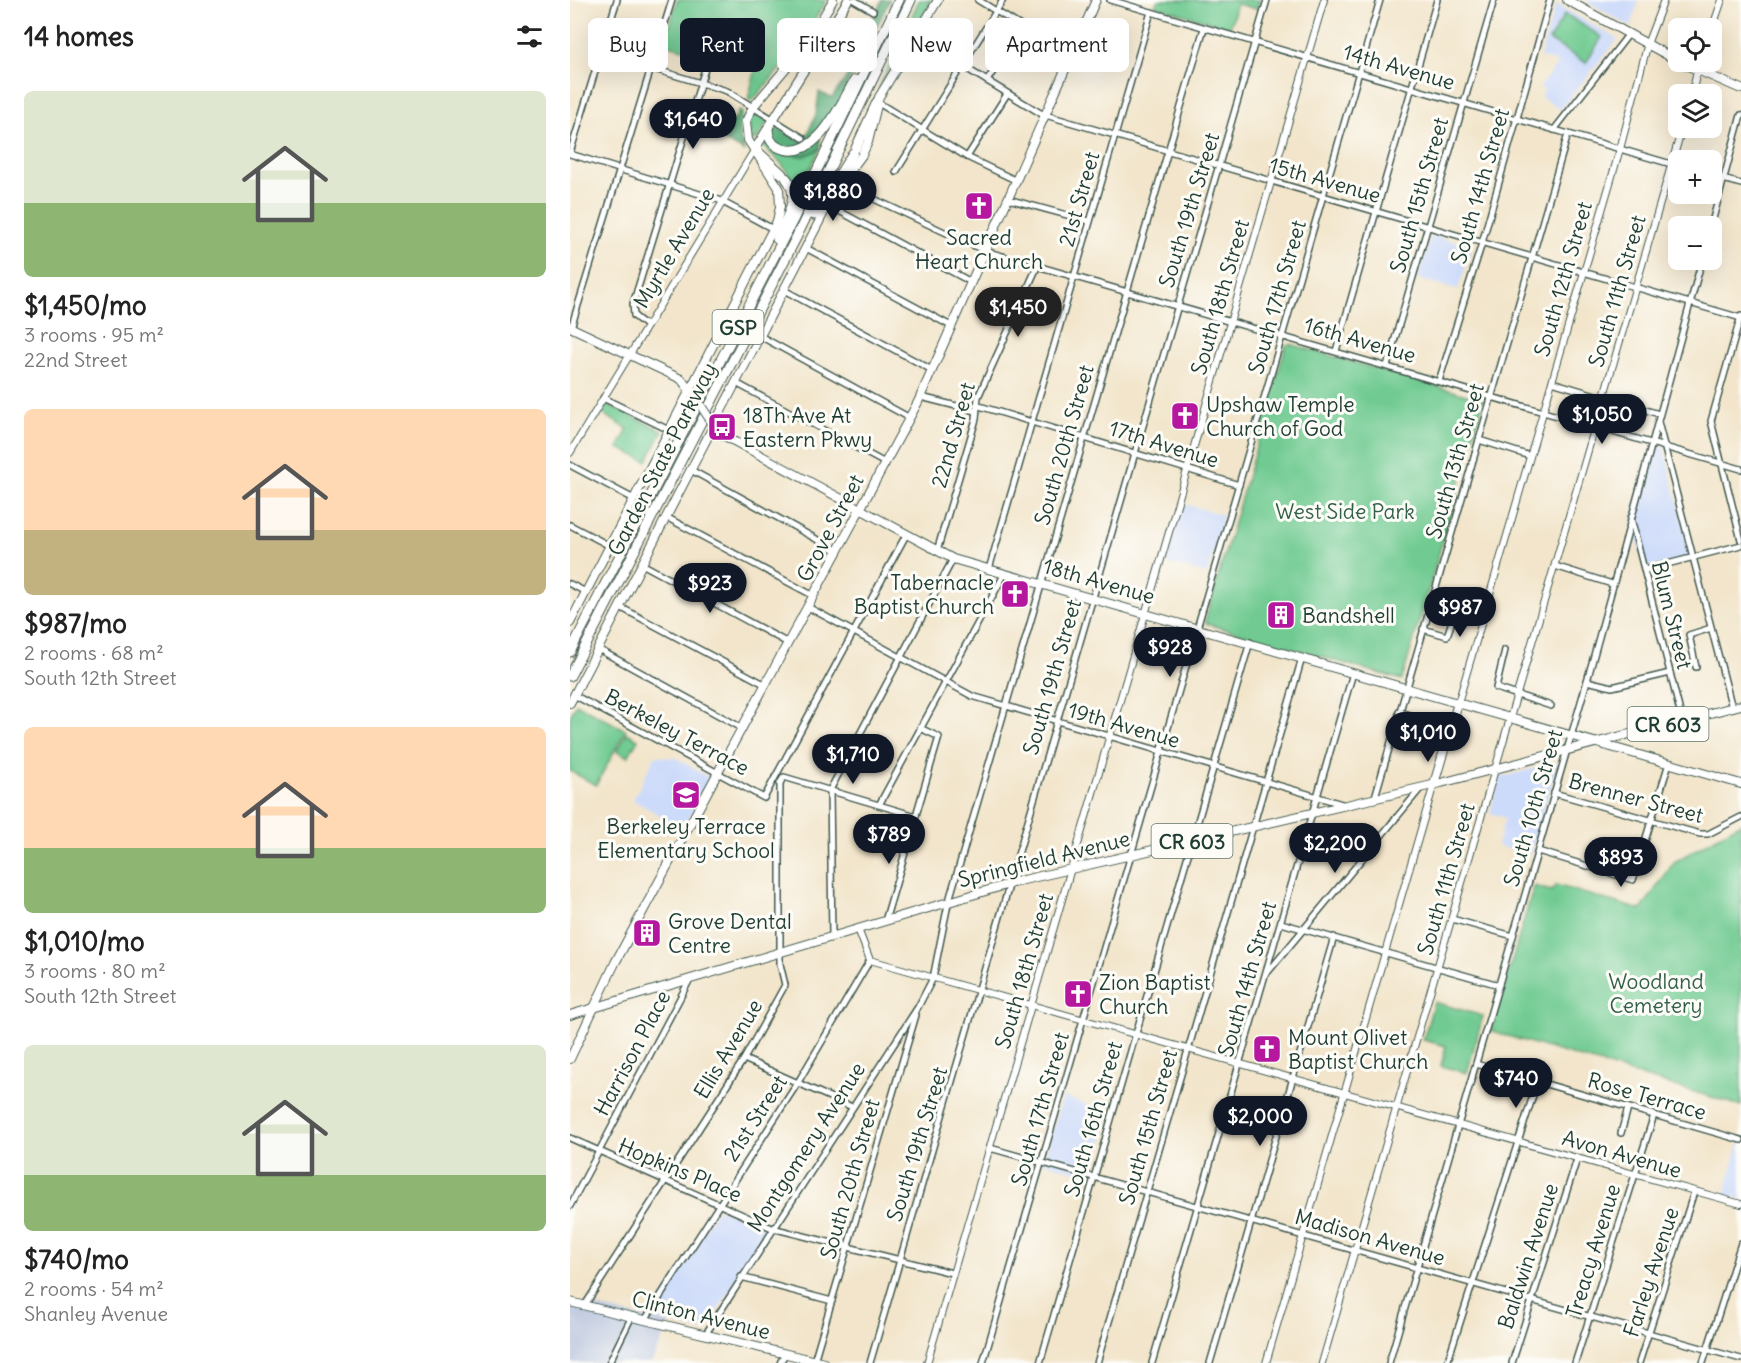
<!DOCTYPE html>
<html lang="en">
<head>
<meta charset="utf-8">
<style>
  body { margin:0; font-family:Delius,sans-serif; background:#f2f2f2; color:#222; height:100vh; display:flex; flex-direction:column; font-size:22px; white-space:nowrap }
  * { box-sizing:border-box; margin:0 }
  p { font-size:20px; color:#767676 }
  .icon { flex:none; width:33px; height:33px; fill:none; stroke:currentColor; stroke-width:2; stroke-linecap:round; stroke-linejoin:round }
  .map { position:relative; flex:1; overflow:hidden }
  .panel { display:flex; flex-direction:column; background:#fff; width:570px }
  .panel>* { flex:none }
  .banner { position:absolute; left:18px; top:18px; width:570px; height:54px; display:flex; gap:12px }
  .buttons { position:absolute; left:1098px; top:18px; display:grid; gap:12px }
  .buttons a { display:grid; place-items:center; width:54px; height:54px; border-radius:9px; background:#fff; box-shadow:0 6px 24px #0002; font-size:30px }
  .price { position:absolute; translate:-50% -51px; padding:0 14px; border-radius:21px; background:#111827; color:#fff; font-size:20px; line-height:39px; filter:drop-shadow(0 2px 3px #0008) }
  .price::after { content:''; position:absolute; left:50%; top:36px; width:18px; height:14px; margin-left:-9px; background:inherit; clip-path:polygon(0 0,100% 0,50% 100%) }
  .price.selected { background:#222; color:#fff }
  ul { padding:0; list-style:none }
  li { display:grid; align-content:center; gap:12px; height:318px; padding:0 24px }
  li span { display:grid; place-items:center; height:186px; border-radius:9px; color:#555 }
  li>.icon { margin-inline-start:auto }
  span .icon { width:108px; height:108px; fill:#fffc; stroke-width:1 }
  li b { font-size:26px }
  h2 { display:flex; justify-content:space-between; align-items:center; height:72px; padding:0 24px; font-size:26px }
  .tag { padding:0 21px; border-radius:9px; background:#fff; box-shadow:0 6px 24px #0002; font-size:21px; line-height:54px }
  .tag.selected { background:#111827; color:#fff }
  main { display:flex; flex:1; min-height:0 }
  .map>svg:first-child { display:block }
  .built { fill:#cddbfa }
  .industrial { fill:#b9c5de }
  .green { fill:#6fca91; stroke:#478462; stroke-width:1.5 }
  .forest { fill:#5bae7b; stroke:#3d7658; stroke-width:1.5 }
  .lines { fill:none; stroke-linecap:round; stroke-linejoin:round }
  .minor-casing { stroke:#3f564b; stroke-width:8 }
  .tertiary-casing { stroke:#3f564b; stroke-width:8 }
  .secondary-casing { stroke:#3f564b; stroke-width:10 }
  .primary-casing { stroke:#3f564b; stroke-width:10 }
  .motorway-casing { stroke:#3f564b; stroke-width:11 }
  .minor { stroke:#fff; stroke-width:5 }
  .tertiary { stroke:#fff; stroke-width:6 }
  .secondary { stroke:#fff; stroke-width:8 }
  .primary { stroke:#fff; stroke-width:8 }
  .motorway { stroke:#fff; stroke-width:9 }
  .secondary-bridge-casing { stroke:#3f564b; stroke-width:10; stroke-linecap:butt }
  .secondary-bridge { stroke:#fff; stroke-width:8 }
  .labels { text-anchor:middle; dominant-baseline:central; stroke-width:6; stroke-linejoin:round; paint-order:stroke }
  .shield { fill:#fdfcf7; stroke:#62766e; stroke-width:1.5 }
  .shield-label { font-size:20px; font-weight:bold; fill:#1f3d34 }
  .street-label { font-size:21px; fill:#1f3d34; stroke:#fdfcf7 }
  .poi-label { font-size:21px; fill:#1f3d34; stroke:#fdfcf7; text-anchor:start }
  .park-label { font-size:21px; fill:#33604b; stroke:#fdfcf7 }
</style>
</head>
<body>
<main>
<section class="panel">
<h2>14 homes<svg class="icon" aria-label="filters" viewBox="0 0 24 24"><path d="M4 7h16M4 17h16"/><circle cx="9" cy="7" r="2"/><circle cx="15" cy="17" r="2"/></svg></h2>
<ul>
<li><span style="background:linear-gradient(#dfe7d0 60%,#8fb573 0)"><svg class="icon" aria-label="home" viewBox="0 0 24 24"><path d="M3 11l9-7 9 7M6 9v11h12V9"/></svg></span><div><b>$1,450/mo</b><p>3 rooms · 95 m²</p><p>22nd Street</p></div></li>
<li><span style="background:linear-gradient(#ffd9b3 65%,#c2b280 0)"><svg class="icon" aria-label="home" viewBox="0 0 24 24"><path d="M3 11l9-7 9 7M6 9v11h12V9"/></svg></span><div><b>$987/mo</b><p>2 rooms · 68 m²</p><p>South 12th Street</p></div></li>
<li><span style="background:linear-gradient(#ffd9b3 65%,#8fb573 0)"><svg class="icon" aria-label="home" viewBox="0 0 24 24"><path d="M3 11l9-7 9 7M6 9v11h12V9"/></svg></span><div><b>$1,010/mo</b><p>3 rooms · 80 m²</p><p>South 12th Street</p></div></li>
<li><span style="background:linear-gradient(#dfe7d0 70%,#8fb573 0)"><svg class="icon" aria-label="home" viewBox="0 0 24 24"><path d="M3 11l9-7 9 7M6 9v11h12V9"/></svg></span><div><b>$740/mo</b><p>2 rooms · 54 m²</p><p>Shanley Avenue</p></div></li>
</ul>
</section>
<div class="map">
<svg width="1171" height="1363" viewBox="0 0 1171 1363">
  <rect width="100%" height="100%" fill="#fdfcf7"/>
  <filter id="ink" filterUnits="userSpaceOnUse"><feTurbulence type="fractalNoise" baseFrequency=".0167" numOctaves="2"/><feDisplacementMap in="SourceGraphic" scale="12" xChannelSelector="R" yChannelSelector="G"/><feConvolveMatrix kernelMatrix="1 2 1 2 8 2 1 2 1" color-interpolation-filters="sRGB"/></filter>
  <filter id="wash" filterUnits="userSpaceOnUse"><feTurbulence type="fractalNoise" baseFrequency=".008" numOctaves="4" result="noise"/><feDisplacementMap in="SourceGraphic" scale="24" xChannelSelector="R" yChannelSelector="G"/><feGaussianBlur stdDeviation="1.35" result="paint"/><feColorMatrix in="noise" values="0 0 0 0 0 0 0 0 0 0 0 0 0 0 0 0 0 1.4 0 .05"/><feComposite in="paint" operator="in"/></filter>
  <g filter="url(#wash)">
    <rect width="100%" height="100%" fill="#f2e5cb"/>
    <!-- built -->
    <g class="built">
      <polygon points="1015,0 1069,0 1061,27"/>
      <polygon points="986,4 1048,39 990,110 970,96 975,91 970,87 988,63 970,57"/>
      <polygon points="861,235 902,247 888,290 848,279"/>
      <polygon points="1082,443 1093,446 1122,557 1074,569 1062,518"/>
      <polygon points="614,504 654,515 637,574 596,563"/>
      <polygon points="85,756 106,758 140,778 114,829 63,800"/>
      <polygon points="988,762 960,855 927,846 935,818 920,813 929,778"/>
      <polygon points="493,1096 540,1114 522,1176 473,1162"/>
      <polygon points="1169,1143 1171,1143 1171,1199 1155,1194"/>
      <polygon points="148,1208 200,1229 134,1331 80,1318"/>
    </g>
    <!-- industrial -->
    <polygon class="industrial" points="0,1301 100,1324 81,1363 0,1363"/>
    <!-- green -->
    <g class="green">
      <polygon points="107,0 257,0 223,54 182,101 178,99 186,68 94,44"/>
      <polygon points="349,0 362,0 308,89"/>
      <polygon points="588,0 690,0 687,9 667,4 660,28 585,6"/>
      <polygon points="995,14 1032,37 1016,63 979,40"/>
      <polygon points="183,114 198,121 186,141 182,140 179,124"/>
      <polygon points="198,141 233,157 250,149 229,191 212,164 194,147"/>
      <polygon points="720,344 914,400 832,680 637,624 635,621 716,345"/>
      <polygon points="36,404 93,431 77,461 48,448 58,429 31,413"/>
      <polygon points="6,704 56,730 26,785 0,771 0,716"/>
      <polygon points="57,733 68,739 58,757 47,751"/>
      <polygon points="1171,823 1171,1106 921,1031 964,886 981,891 986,885 1071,910 1104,862"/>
      <polygon points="864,1002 913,1016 897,1073 871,1066 876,1046 853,1040"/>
    </g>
    <!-- forest -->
    <g class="forest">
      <path d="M312 0H320L264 111 250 131V149C225 161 220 156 198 141L205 127 234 142 246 114 249 92 262 98 278 75Z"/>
      <polygon points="169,110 172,112 169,133 174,151 151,139 153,125 143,122 145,116 163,122"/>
    </g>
  </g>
  <g filter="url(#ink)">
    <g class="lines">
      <!-- minor casing -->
      <g class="minor-casing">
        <g id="minor">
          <polyline points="284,0 303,11"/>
          <polyline points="408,0 501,57"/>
          <polyline points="540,0 1108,166"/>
          <polyline points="346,38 472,114 1171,318"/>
          <polyline points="436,51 456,63"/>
          <polyline points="81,68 157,91 233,138"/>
          <polyline points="417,81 442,42 447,40 464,50"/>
          <polyline points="307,102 397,157 447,181"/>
          <polyline points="984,130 1058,35"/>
          <polyline points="0,153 47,0"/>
          <polyline points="0,154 149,200 203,229"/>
          <polyline points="397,157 437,94"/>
          <polyline points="326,172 433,0"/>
          <polyline points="1142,176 1171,184"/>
          <polyline points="270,183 415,251 1171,469"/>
          <polyline points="438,199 519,221"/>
          <polyline points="258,205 401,282"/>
          <polyline points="1141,226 1171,115"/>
          <polyline points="236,248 381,326"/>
          <polyline points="214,290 362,370"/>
          <polyline points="1171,316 1141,421 1171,540"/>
          <polyline points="77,326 64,316 63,304 138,59"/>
          <polyline points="1,328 102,0"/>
          <polyline points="190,336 340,418"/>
          <polyline points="766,351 867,0"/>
          <polyline points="817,366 924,0"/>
          <polyline points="869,381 912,243 980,0"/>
          <polyline points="982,382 1089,414"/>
          <polyline points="166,383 315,463"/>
          <polyline points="351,397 406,411"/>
          <polyline points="33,398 99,430"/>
          <polyline points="406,405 669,485"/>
          <polyline points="1088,422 1162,708"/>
          <polyline points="909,440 960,456"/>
          <polyline points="0,465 64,499"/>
          <polyline points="121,470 268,551"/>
          <polyline points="96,517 244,596"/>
          <polyline points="1061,518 1112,720"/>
          <polyline points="0,525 40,546"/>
          <polyline points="367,551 406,419 408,397 468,265"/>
          <polyline points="72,564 218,643"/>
          <polyline points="985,566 1042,584"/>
          <polyline points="419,569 581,12"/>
          <polyline points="1074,570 1171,545"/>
          <polyline points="0,584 16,592"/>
          <polyline points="50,607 196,685"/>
          <polyline points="238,607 402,696 772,804"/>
          <polyline points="853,629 877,636 890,597 917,605"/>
          <polyline points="28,649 172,728"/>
          <polyline points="935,650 926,688 981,706"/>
          <polyline points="1126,667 1119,635 1141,628"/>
          <polyline points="1017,681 1042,687 1100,673"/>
          <polyline points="4,695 194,798 336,535"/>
          <polyline points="829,712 868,723"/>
          <polyline points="984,793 1130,834 1138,834 1171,817"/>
          <polyline points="805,797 998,134"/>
          <polyline points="309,805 435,573"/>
          <polyline points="968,851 1063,880 1099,763"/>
          <polyline points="882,919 943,936"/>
          <polyline points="315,921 369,737 350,728"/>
          <polyline points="711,923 929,985"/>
          <polyline points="262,937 260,790 383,559"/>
          <polyline points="698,972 851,788"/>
          <polyline points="174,1059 282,1107"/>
          <polyline points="906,1064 1171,1140"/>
          <polyline points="1051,1133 1058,1108"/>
          <polyline points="0,1138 202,1228 382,1273"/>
          <polyline points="420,1148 1171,1359"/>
          <polyline points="0,1206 119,981"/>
          <polyline points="171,1277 262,1301"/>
          <polyline points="15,1305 174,1059 215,985 210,964 210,783 214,777 346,816"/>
          <polyline points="75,1320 227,1084 300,960"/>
          <polyline points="135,1335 348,1007 363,978 378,904 634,28"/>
          <polyline points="244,1361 346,1015"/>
          <polyline points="39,1363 62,1316"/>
          <polyline points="210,1363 215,1354"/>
          <polyline points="300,1363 697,0"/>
          <polyline points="413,1363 810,0"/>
          <polyline points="470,1363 680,642"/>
          <polyline points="527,1363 732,658"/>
          <polyline points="582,1363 783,673"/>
          <polyline points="640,1363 764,937"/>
          <polyline points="819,1363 1017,681 1132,260"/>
          <polyline points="877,1363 967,1083"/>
          <polyline points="942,1363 1007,1159"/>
          <polyline points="1005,1363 1084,1115"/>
          <polyline points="1069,1363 1124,1192"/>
          <polyline points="1133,1363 1171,1243"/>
        </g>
      </g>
      <!-- tertiary casing -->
      <g class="tertiary-casing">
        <g id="tertiary">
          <polyline points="1142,29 1152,0"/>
          <polyline points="1122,94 1129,62"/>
          <polyline points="0,453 185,149"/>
          <polyline points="888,703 1050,149 1079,39 1094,0"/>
          <polyline points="288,929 300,960 1171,1204"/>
          <polyline points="357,1363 754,0"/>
          <polyline points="696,1363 864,784"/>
          <polyline points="752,1363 1112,128"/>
        </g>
      </g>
      <!-- secondary casing -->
      <g class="secondary-casing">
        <g id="secondary">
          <polyline points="185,149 278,0"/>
          <polyline points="0,327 111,379 122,393"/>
          <polyline points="141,421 151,434 383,559 1171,784"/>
          <polyline points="0,623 207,221 210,207 209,188 178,140 176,121 183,107 237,43 263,0"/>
          <polyline points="0,703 264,193 292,155 298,142 309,97 368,0"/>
          <polyline points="864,784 888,703"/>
          <polyline points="0,1059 45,963 348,402 526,0"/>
          <polyline points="0,1302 254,1363"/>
        </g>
      </g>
      <!-- primary casing -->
      <g class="primary-casing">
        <g id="primary">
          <polyline points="997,0 1108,61"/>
          <polyline points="1109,62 1171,89"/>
          <polyline points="0,1015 449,881 871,783 1171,705"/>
        </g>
      </g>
      <!-- motorway casing -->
      <g class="motorway-casing">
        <g id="motorway">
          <path d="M198 128C198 136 200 143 208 147 246 165 270 104 285 80"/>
          <polyline points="286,148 307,102"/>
          <polyline points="185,149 212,174"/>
          <polyline points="244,215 283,153"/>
          <path d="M207 239C215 220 232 196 216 178"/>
          <polyline points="0,652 223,220 329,0"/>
          <polyline points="0,676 226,238 341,0"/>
        </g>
      </g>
      <!-- minor -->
      <use href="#minor" class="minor"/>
      <!-- tertiary -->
      <use href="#tertiary" class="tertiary"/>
      <!-- secondary -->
      <use href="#secondary" class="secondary"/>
      <!-- primary -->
      <use href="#primary" class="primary"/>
      <!-- motorway -->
      <use href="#motorway" class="motorway"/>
      <!-- secondary-bridge casing -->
      <g class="secondary-bridge-casing">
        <polyline id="secondary-bridge" points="123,394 141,421"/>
      </g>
      <!-- secondary-bridge -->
      <use href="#secondary-bridge" class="secondary-bridge"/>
    </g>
  </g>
  <!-- icons -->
  <defs>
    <g id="church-square" transform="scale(1.5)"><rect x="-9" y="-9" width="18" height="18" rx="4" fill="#b5179e" stroke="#fdfcf7"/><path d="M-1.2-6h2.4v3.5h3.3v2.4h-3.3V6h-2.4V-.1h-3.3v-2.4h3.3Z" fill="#fff"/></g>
    <g id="bus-square" transform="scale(1.5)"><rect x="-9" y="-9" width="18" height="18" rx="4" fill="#b5179e" stroke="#fdfcf7"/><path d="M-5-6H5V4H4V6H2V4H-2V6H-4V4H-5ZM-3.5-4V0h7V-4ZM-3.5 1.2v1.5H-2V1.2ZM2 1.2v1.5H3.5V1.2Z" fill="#fff"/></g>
    <g id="building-square" transform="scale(1.5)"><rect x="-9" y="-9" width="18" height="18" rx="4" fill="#b5179e" stroke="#fdfcf7"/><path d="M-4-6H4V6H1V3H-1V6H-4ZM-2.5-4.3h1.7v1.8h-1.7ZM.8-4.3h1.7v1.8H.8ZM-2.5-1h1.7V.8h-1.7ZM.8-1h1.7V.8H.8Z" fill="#fff"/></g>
    <g id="school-square" transform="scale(1.5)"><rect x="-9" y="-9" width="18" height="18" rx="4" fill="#b5179e" stroke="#fdfcf7"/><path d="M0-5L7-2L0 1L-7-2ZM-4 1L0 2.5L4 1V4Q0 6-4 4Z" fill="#fff"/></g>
  </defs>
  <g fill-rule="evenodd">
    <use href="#church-square" x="409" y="206"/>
    <use href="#church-square" x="615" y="416"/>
    <use href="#bus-square" x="152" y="427"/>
    <use href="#church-square" x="445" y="594"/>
    <use href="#building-square" x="711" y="615"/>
    <use href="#school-square" x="116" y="795"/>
    <use href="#building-square" x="77" y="933"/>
    <use href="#church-square" x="508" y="994"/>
    <use href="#church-square" x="697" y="1049"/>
  </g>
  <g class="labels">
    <!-- shield labels -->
    <g class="shield">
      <rect x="142.5" y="310" width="51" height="34" rx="4.5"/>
      <rect x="1057.5" y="707" width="81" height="34" rx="4.5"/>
      <rect x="581.5" y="824" width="81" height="34" rx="4.5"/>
    </g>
    <g class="shield-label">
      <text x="168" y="327">GSP</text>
      <text x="1098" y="724">CR 603</text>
      <text x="622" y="841">CR 603</text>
    </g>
    <!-- street labels -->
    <g class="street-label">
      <text transform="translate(829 67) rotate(16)">14th Avenue</text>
      <text transform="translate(755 180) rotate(16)">15th Avenue</text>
      <text transform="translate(910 186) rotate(-74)">South 14th Street</text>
      <text transform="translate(849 195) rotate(-74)">South 15th Street</text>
      <text transform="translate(509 199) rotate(-74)">21st Street</text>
      <text transform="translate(619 210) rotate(-73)">South 19th Street</text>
      <text transform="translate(104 248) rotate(-59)">Myrtle Avenue</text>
      <text transform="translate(993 279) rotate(-74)">South 12th Street</text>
      <text transform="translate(1047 291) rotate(-74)">South 11th Street</text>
      <text transform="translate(650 297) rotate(-74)">South 18th Street</text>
      <text transform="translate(707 297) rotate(-74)">South 17th Street</text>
      <text transform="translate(790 340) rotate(16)">16th Avenue</text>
      <text transform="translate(383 435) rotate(-74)">22nd Street</text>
      <text transform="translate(594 444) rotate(17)">17th Avenue</text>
      <text transform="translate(494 445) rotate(-74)">South 20th Street</text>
      <text transform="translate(92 459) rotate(-63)">Garden State Parkway</text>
      <text transform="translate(885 461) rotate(-74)">South 13th Street</text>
      <text transform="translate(260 528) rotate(-62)">Grove Street</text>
      <text transform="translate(529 581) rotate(16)">18th Avenue</text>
      <text transform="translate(1102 615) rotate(76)">Blum Street</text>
      <text transform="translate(482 677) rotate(-74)">South 19th Street</text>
      <text transform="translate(554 725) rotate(16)">19th Avenue</text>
      <text transform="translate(107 732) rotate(28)">Berkeley Terrace</text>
      <text transform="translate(1066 798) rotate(15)">Brenner Street</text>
      <text transform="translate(963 808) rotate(-74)">South 10th Street</text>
      <text transform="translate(474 859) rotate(-14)">Springfield Avenue</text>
      <text transform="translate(876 879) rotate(-74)">South 11th Street</text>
      <text transform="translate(454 971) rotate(-74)">South 18th Street</text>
      <text transform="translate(677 979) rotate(-74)">South 14th Street</text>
      <text transform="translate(158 1049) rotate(-59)">Ellis Avenue</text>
      <text transform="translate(62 1053) rotate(-62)">Harrison Place</text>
      <text transform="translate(1077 1096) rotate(16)">Rose Terrace</text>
      <text transform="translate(470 1109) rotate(-74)">South 17th Street</text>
      <text transform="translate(185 1118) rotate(-57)">21st Street</text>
      <text transform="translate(523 1119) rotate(-74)">South 16th Street</text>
      <text transform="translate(578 1127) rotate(-74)">South 15th Street</text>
      <text transform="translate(347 1144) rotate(-73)">South 19th Street</text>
      <text transform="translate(236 1147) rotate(-57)">Montgomery Avenue</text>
      <text transform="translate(1052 1154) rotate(16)">Avon Avenue</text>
      <text transform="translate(110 1170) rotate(23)">Hopkins Place</text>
      <text transform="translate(280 1179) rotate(-74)">South 20th Street</text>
      <text transform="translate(800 1237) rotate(16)">Madison Avenue</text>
      <text transform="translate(1023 1251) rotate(-73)">Treacy Avenue</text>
      <text transform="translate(958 1256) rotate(-72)">Baldwin Avenue</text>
      <text transform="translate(1081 1272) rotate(-72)">Farley Avenue</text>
      <text transform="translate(131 1315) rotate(14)">Clinton Avenue</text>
    </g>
    <!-- poi labels -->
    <g class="poi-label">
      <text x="409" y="237" text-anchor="middle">Sacred<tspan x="409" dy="24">Heart Church</tspan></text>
      <text x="636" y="404">Upshaw Temple<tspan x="636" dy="24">Church of God</tspan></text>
      <text x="173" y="415">18Th Ave At<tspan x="173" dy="24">Eastern Pkwy</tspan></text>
      <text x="424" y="582" text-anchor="end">Tabernacle<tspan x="424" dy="24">Baptist Church</tspan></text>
      <text x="732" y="615">Bandshell</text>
      <text x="116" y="826" text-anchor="middle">Berkeley Terrace<tspan x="116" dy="24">Elementary School</tspan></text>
      <text x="98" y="921">Grove Dental<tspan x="98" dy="24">Centre</tspan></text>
      <text x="529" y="982">Zion Baptist<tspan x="529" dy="24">Church</tspan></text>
      <text x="718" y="1037">Mount Olivet<tspan x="718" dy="24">Baptist Church</tspan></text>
    </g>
    <!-- park labels -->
    <g class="park-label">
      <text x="775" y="511">West Side Park</text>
      <text x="1086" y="981">Woodland<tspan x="1086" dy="24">Cemetery</tspan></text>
    </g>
  </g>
</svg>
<div class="buttons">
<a><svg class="icon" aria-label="locate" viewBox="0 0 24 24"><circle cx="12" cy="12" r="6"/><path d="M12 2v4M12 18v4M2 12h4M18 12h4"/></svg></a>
<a><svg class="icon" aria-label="layers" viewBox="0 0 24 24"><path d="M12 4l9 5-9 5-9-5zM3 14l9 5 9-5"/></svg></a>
<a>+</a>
<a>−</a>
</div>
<b class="price" style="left:123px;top:150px">$1,640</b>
<b class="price" style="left:263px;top:222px">$1,880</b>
<b class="price selected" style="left:448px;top:338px">$1,450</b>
<b class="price" style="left:1032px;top:445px">$1,050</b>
<b class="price" style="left:140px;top:614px">$923</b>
<b class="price" style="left:890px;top:638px">$987</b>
<b class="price" style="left:600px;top:678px">$928</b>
<b class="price" style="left:858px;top:763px">$1,010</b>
<b class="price" style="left:283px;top:785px">$1,710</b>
<b class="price" style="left:319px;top:865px">$789</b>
<b class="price" style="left:765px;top:874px">$2,200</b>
<b class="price" style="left:1051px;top:888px">$893</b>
<b class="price" style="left:946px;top:1109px">$740</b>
<b class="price" style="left:690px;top:1147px">$2,000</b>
<div class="banner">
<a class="tag">Buy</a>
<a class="tag selected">Rent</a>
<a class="tag">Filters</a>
<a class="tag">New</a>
<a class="tag">Apartment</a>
</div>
</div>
</main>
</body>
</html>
